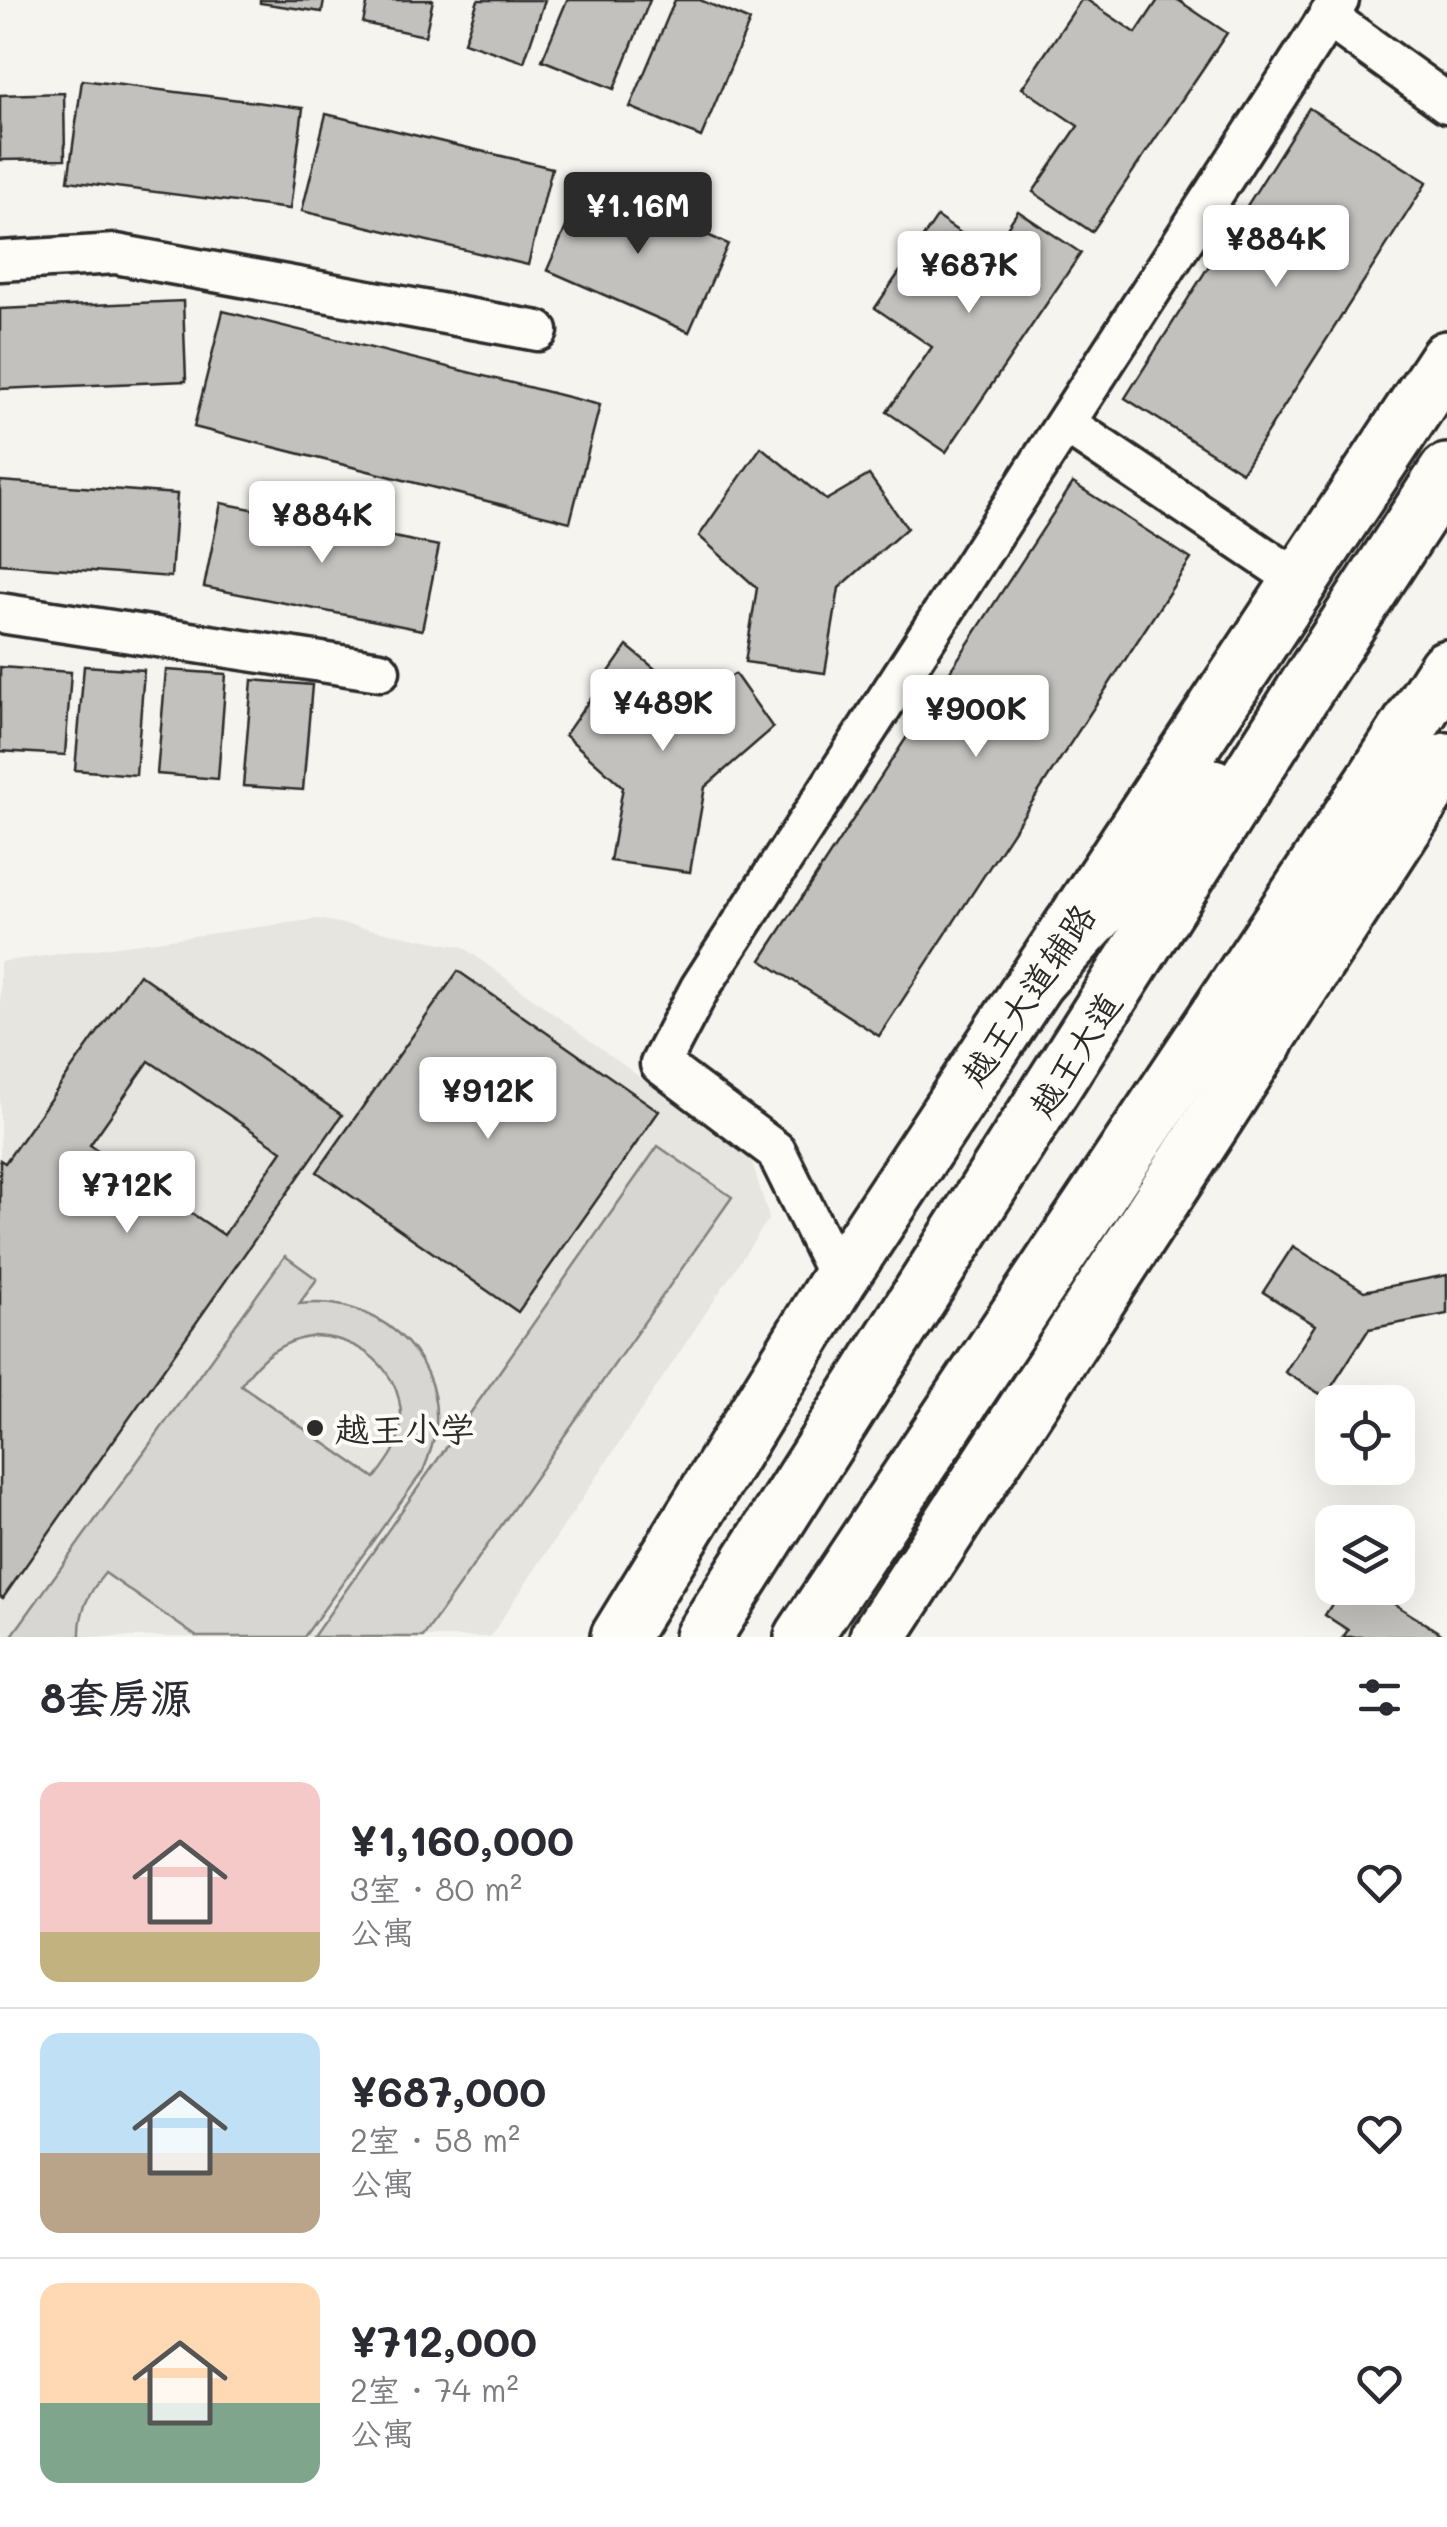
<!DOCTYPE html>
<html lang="zh">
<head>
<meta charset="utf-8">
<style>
  body { margin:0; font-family:Mali,"LXGW WenKai TC",sans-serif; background:#f7f7f7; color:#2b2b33; height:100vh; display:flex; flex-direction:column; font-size:38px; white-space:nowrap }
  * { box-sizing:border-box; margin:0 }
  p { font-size:32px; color:#7c7c81 }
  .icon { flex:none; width:55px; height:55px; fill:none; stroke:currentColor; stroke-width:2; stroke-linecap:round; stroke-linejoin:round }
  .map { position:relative; height:1637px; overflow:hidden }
  .sheet { display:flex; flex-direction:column; background:#fff; flex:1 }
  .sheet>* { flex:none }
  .fabs { position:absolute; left:1315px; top:1385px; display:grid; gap:20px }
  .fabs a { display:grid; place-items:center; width:100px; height:100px; border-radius:20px; background:#fff; box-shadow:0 10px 40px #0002; font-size:50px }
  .price { position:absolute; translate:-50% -85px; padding:0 22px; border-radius:10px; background:#fff; color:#222; font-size:32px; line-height:65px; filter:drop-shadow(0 2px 5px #0008) }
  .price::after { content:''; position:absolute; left:50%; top:60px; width:30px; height:22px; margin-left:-15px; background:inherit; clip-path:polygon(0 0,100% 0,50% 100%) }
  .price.active { background:#2b2b2b; color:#fff }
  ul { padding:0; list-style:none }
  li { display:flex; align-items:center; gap:30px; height:250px; padding:0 40px }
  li+li { border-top:2px solid #e1e1e2 }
  li span { display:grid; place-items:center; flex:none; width:280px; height:200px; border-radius:20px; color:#555 }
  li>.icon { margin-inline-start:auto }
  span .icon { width:120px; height:120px; fill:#fffc; stroke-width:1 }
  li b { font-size:42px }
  h2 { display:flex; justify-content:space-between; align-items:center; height:120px; padding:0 40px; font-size:42px }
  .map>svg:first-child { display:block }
  .built { fill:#e6e5e0 }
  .green { fill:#d7d6d2; stroke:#81807e; stroke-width:2.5; fill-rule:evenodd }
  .building { fill:#c2c1be; stroke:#2b2b2b; stroke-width:2.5; fill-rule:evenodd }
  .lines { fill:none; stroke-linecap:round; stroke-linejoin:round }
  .minor-casing { stroke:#2b2b2b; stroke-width:45 }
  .secondary-casing { stroke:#2b2b2b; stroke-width:62 }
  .primary-casing { stroke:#2b2b2b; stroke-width:62 }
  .minor { stroke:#fdfcf7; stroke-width:38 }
  .secondary { stroke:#fdfcf7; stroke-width:55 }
  .primary { stroke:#fdfcf7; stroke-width:55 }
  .poi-dot { fill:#2b2b2b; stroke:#fdfcf7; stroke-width:4 }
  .labels { text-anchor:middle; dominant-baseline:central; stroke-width:8; stroke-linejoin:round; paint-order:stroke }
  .street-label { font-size:35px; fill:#2b2b2b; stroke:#fdfcf7 }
  .poi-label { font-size:35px; fill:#2b2b2b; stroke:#fdfcf7; text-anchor:start }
</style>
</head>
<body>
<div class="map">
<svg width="1447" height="1637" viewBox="0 0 1447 1637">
  <rect width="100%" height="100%" fill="#f5f4ef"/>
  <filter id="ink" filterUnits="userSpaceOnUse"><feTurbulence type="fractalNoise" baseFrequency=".01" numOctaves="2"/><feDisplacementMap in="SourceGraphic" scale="20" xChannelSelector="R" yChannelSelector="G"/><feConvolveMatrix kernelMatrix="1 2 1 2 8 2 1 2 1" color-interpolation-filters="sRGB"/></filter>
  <g filter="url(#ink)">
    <!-- built -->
    <polygon class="built" points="318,919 463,947 751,1159 769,1218 490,1637 0,1637 0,962"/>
    <!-- green -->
    <g class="green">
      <polygon points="658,1146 732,1197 423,1637 313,1637"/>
      <path d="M285 1256 317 1279 299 1304C373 1295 441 1349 436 1426 434 1442 429 1457 423 1471L304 1637H197L105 1573C89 1592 79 1611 80 1637H11ZM315 1336C375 1338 420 1393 393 1452 388 1461 381 1470 375 1478L241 1385C260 1357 280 1341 315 1336Z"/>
    </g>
    <!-- building -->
    <g class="building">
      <polygon points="260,0 324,0 322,12 260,3"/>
      <polygon points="368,0 433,0 425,36 363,23"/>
      <polygon points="478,0 545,0 524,62 464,42"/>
      <polygon points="567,0 650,0 614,89 542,60"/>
      <polygon points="675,0 700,0 750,21 701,137 630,107"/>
      <polygon points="1081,0 1087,0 1136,33 1158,0 1178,0 1227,33 1092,232 1033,192 1078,126 1022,88"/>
      <polygon points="82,80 303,108 290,209 68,181"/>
      <polygon points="64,93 65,159 0,160 0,95"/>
      <polygon points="1309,108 1427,182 1242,472 1125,398"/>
      <polygon points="326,114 552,168 528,265 302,211"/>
      <polygon points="586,182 728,244 689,332 547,270"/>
      <polygon points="1018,211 1081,253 946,452 887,412 932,347 875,308 937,217 990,253"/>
      <polygon points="183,301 186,381 0,389 0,309"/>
      <polygon points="223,311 600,405 570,522 194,427"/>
      <polygon points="761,447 826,500 869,475 907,528 839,588 825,673 745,662 757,588 699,536"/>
      <polygon points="0,481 177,494 171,577 0,564"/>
      <polygon points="1073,483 1191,559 879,1036 761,960"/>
      <polygon points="221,503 439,546 422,630 204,587"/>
      <polygon points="627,646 692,699 735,674 773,728 705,787 690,872 610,861 623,787 565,735"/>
      <polygon points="84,666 144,670 136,775 75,770"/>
      <polygon points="0,667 71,672 65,755 0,751"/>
      <polygon points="166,670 226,674 218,779 157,774"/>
      <polygon points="252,680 312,685 303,790 243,786"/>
      <polygon points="458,971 659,1111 518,1312 317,1172"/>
      <path d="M139 974 342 1115 3 1598 0 1596V1160L5 1163ZM149 1061 282 1151 224 1235 90 1145Z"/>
      <polygon points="1293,1246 1364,1291 1447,1275 1447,1314 1369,1329 1325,1397 1285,1372 1315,1325 1263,1292"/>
      <polygon points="1342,1588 1369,1588 1443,1635 1441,1637 1343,1637 1348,1630 1325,1615"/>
    </g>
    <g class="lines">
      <!-- minor casing -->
      <g class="minor-casing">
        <g id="minor">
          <polyline points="1328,17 1447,103"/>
          <polyline points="0,261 116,254 538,331"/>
          <polyline points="1066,424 1301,582"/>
          <polyline points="0,613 380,671"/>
          <polyline points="839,1279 776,1151 660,1064 700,988 1339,0"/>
        </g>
      </g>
      <!-- secondary casing -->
      <g class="secondary-casing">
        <g id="secondary">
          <polyline points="619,1637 839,1279 1447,359"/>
          <polyline points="878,1637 1447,761"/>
        </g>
      </g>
      <!-- primary casing -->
      <g class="primary-casing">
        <g id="primary">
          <polyline points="1035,982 1213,787"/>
          <polyline points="1266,1042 1326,897"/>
          <polyline points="703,1637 1313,677 1447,472"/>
          <polyline points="803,1637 1373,783 1447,668"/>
        </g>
      </g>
      <!-- minor -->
      <use href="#minor" class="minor"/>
      <!-- secondary -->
      <use href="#secondary" class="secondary"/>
      <!-- primary -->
      <use href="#primary" class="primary"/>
    </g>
  </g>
  <!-- markers -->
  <circle class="poi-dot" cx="315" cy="1428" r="10"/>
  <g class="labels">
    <!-- street labels -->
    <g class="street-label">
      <text transform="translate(1027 994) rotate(-56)">越王大道辅路</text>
      <text transform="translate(1074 1054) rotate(-58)">越王大道</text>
    </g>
    <!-- poi labels -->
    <g class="poi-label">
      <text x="335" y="1428">越王小学</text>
    </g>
  </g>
</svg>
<div class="fabs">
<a><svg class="icon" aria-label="locate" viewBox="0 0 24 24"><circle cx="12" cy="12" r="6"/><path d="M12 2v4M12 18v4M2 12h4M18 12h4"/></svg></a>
<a><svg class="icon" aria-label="layers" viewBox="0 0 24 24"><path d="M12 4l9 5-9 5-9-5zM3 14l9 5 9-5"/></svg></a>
</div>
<b class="price active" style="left:638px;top:257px">¥1.16M</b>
<b class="price" style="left:1276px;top:290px">¥884K</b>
<b class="price" style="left:969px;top:316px">¥687K</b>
<b class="price" style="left:322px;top:566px">¥884K</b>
<b class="price" style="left:663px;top:754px">¥489K</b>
<b class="price" style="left:976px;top:760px">¥900K</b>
<b class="price" style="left:488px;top:1142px">¥912K</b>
<b class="price" style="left:127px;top:1236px">¥712K</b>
</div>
<section class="sheet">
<h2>8套房源<svg class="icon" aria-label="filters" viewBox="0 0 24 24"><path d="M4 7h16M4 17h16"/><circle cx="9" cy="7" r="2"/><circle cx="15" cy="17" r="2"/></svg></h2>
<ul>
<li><span style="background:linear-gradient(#f6c9c9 75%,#c2b280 0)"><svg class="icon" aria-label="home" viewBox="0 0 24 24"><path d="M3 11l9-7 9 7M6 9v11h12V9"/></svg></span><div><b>¥1,160,000</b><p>3室 · 80 m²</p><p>公寓</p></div><svg class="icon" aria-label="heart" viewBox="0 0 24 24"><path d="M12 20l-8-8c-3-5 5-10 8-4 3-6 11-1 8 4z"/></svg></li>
<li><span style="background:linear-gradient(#bfe0f5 60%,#b9a48a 0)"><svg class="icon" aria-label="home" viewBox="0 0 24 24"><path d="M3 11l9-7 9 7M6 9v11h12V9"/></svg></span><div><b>¥687,000</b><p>2室 · 58 m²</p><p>公寓</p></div><svg class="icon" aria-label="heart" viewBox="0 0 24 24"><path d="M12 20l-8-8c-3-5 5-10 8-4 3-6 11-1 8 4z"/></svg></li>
<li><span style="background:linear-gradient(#ffd9b3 60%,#7fa58c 0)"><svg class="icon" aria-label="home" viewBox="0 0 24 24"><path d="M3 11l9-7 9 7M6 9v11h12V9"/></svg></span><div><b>¥712,000</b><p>2室 · 74 m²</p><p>公寓</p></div><svg class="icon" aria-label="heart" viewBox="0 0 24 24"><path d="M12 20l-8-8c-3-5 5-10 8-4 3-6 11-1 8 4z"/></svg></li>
</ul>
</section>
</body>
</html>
